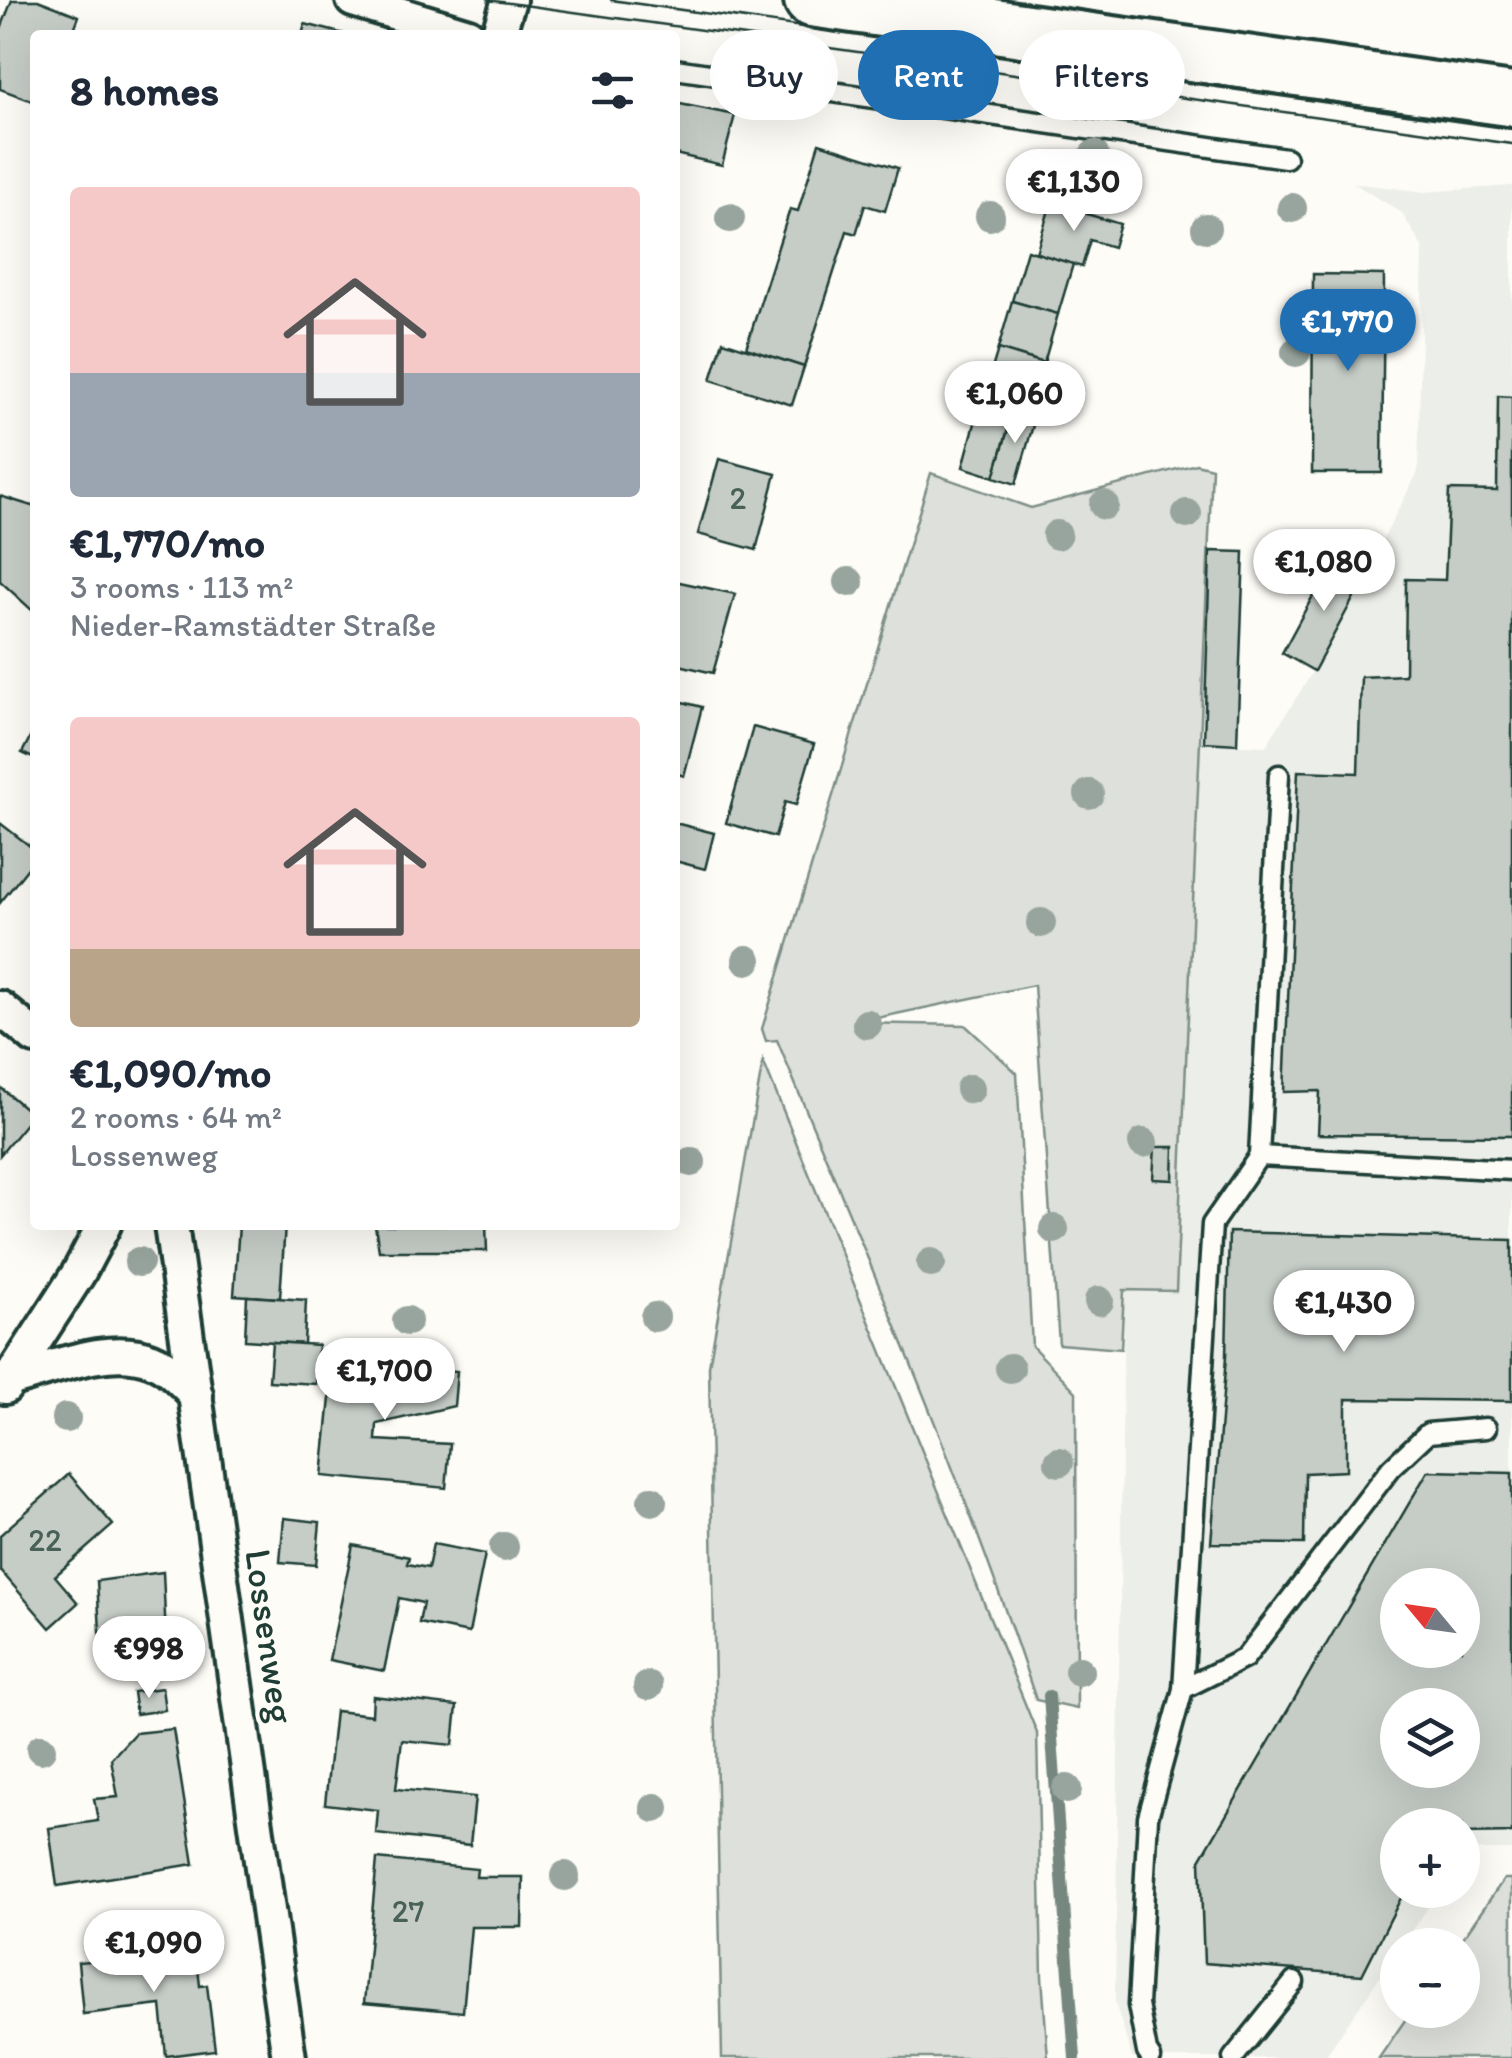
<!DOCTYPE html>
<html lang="en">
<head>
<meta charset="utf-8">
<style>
  body { margin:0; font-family:Itim,sans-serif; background:#f6f6f7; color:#1f2937; height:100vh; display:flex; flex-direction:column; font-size:38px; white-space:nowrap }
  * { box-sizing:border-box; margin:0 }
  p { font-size:32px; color:#747a83 }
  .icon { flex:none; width:55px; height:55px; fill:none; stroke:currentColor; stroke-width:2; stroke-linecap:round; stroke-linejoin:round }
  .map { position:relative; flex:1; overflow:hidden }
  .details { position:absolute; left:30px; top:30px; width:650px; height:1200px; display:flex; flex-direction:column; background:#fff; border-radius:10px; box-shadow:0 10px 40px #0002 }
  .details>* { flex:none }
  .top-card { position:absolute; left:710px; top:30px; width:650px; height:90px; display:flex; gap:20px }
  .needle { width:65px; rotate:299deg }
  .buttons { position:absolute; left:1380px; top:1568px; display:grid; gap:20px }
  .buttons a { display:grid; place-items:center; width:100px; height:100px; border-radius:50%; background:#fff; box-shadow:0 10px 40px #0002; font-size:50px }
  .price { position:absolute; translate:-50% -85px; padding:0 22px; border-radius:35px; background:#fff; color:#222; font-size:32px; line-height:65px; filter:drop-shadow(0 2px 5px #0008) }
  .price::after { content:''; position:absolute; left:50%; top:60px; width:30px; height:22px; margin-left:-15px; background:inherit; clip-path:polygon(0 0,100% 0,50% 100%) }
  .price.selected { background:#1f6fb2; color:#fff }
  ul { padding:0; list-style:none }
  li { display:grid; align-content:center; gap:20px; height:530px; padding:0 40px }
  li span { display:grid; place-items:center; height:310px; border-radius:10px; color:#555 }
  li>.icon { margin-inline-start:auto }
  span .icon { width:180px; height:180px; fill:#fffc; stroke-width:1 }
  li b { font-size:42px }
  h2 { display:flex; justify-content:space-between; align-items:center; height:120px; padding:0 40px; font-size:42px }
  .chip { padding:0 35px; border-radius:45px; background:#fff; box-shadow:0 10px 40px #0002; font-size:35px; line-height:90px }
  .chip.selected { background:#1f6fb2; color:#fff }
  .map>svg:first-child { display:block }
  .built { fill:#eceee9; fill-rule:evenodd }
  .green { fill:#dde0db; stroke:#7e8e88; stroke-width:2.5 }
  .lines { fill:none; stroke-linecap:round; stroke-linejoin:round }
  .stream { stroke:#75877f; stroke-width:12 }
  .building { fill:#c6cdc7; stroke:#1f3d34; stroke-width:2.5; fill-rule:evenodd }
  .service-casing { stroke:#1f3d34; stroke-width:25 }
  .minor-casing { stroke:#1f3d34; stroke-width:40 }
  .primary-casing { stroke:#1f3d34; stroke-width:60 }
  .service { stroke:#fdfcf7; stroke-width:18 }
  .minor { stroke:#fdfcf7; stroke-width:32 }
  .primary { stroke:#fdfcf7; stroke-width:52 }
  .tram { stroke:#1f3d34; stroke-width:2.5 }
  .tree { fill:#98a59e }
  .labels { text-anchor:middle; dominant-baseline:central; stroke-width:8; stroke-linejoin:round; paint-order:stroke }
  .number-label { font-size:32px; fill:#496159 }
  .street-label { font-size:38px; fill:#1f3d34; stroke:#fdfcf7 }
</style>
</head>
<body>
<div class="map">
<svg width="1512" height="2058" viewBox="0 0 1512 2058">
  <rect width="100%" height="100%" fill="#fdfcf7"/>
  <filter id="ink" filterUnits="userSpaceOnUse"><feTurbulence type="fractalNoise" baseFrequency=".01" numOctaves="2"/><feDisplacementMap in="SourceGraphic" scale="20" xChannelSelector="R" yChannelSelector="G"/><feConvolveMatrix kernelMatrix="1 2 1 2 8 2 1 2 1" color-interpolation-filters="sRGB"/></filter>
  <g filter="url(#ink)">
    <!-- built -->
    <path class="built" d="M1353 183 1424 192 1512 186V1850H1468L1463 1857 1462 1825H1398V1890H1440L1402 1945H1398L1397 1952 1324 2058H1132L1115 2002 1124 1290H1176L1200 743 1266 746 1315 668 1418 472 1423 248 1401 212ZM1398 1585H1462V1650H1398ZM1398 1705H1462V1770H1398Z"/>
    <!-- green -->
    <g class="green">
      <path d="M1196 464 1212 468 1176 1291 1124 1290 1121 1349 1059 1344 1034 985 853 1023 965 1025 1017 1073 1032 1346 1076 1392 1077 1709 1036 1700C962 1475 867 1258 777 1040L766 1041 762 1029 931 473 1031 508Z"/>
      <polygon points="763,1061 1037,1733 1042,1977 1048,2058 722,2058 709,1366"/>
      <polygon points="1504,1879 1512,1879 1512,2058 1379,2058 1412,2010 1462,2010 1462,1945 1458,1945"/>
    </g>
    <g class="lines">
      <!-- stream -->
      <polyline class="stream" points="1049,1696 1075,2058"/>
    </g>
    <!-- building -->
    <g class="building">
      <polygon points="12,0 38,0 79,16 72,35 35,35 35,102 0,89 0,31"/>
      <polygon points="305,24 348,35 302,35"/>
      <polygon points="675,103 735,115 722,165 675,154"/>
      <polygon points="819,143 898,168 885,211 865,205 856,234 847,231 804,367 746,348 790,209 798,211"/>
      <polygon points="1051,203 1120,224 1113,247 1090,240 1082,267 1036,253"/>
      <polygon points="1027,250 1073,264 1058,314 1012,301"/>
      <polygon points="1313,274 1384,275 1382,473 1312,473"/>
      <polygon points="1012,301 1058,314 1044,363 998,349"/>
      <polygon points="723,341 804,367 792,405 711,380"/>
      <polygon points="998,349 1044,363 1029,413 983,399"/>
      <polygon points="1498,396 1512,397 1512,1136 1318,1134 1320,1091 1284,1092 1298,771 1358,773 1361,677 1405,675 1406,579 1445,580 1449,490 1497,491"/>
      <polygon points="983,399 1014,409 1009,425 977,416"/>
      <polygon points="1014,409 1036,415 1016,484 994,477"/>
      <polygon points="977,416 1009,425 994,477 963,467"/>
      <polygon points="719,459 776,474 756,550 698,534"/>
      <polygon points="0,496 35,507 35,613 0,581"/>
      <polygon points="1210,551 1244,552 1237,744 1204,742"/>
      <polygon points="1334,557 1366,575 1314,671 1282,653"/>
      <polygon points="675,581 735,594 713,673 675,664"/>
      <polygon points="675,700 702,707 684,776 675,773"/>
      <polygon points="753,727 814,744 796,805 785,802 775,837 726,823"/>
      <polygon points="35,728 35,759 22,753"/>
      <polygon points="0,823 35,850 35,859 0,903"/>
      <polygon points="675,823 714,833 705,869 675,861"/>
      <polygon points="0,1087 33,1115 0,1155"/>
      <polygon points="1155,1147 1174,1147 1173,1180 1153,1179"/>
      <polygon points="239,1225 285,1225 280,1298 234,1295"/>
      <polygon points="375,1225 486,1225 487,1251 379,1251"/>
      <polygon points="1229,1232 1512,1240 1512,1401 1346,1399 1346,1471 1305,1473 1304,1544 1211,1543 1226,1357"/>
      <polygon points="247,1296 306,1300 304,1344 245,1340"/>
      <polygon points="272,1342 318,1345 316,1384 269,1381"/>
      <polygon points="334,1359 457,1371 454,1406 377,1424 376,1440 450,1444 446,1488 322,1476"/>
      <path d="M1428 1471 1512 1473V1833L1462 1834V1825H1398V1890H1405L1362 1975 1204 1963 1200 1860ZM1398 1585H1462V1650H1398ZM1398 1705H1462V1770H1398Z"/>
      <polygon points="69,1474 113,1525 55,1576 78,1603 50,1628 0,1570 0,1535"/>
      <polygon points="284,1518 320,1522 316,1565 280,1562"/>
      <polygon points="433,1544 485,1554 469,1633 419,1623 423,1603 399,1598 384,1671 329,1660 353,1545 409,1557 407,1564 428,1568"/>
      <polygon points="163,1572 167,1660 102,1664 97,1581"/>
      <polygon points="162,1688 165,1710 136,1714 133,1692"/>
      <polygon points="373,1696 457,1706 453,1745 402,1740 396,1789 475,1797 470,1845 376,1834 378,1810 325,1804 335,1711 372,1715"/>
      <polygon points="173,1729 194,1864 57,1886 49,1828 98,1821 94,1799 118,1797 111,1759 135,1733"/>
      <polygon points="377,1859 477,1869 476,1877 523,1877 522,1927 471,1927 463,2012 364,2003"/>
      <polygon points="196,1950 200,1986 207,1985 215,2050 166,2056 161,2005 83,2014 78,1962"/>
    </g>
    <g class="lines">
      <!-- service casing -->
      <g class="service-casing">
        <g id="service">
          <polyline points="675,69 1286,158"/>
          <polyline points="1279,775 1259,1156 1512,1170"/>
          <polyline points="1183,1689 1245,1658 1391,1468 1428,1433 1486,1428"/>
          <polyline points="1151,2058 1147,2052 1138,2005 1148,1817 1183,1689 1212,1224 1259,1156"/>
          <polyline points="1233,2058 1294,1982"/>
        </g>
      </g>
      <!-- minor casing -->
      <g class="minor-casing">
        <g id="minor">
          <polyline points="353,0 468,35"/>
          <polyline points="498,35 509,0"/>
          <polyline points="0,1008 35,1037"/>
          <polyline points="171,1225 289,2058"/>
          <path d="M12 1379C54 1368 110 1343 152 1360 170 1367 183 1382 196 1395"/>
          <polyline points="5,1387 78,1274 104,1225"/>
        </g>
      </g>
      <!-- primary casing -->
      <g class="primary-casing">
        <polyline id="primary" points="811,0 1512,100"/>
      </g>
      <!-- service -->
      <use href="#service" class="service"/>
      <!-- minor -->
      <use href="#minor" class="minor"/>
      <!-- primary -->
      <use href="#primary" class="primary"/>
      <!-- tram -->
      <g class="tram">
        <polyline points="488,0 1512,144"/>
        <polyline points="611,0 1512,127"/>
      </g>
    </g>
    <!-- trees -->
    <g class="tree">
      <circle cx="1094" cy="155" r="15"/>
      <circle cx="1292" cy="208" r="15"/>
      <circle cx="990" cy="216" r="15"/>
      <circle cx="730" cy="218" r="15"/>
      <circle cx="1206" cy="228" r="15"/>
      <circle cx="1296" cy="352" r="15"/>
      <circle cx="1104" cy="505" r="15"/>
      <circle cx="1187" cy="514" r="15"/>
      <circle cx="1057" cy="535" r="15"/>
      <circle cx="849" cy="582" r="15"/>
      <circle cx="1089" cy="794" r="15"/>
      <circle cx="1041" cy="923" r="15"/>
      <circle cx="747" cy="960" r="15"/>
      <circle cx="867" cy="1024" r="15"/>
      <circle cx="970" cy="1089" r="15"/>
      <circle cx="1143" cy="1143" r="15"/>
      <circle cx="691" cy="1162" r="15"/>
      <circle cx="1054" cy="1229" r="15"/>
      <circle cx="139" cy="1262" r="15"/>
      <circle cx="931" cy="1263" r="15"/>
      <circle cx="1099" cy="1301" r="15"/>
      <circle cx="655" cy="1317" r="15"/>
      <circle cx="407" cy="1321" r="15"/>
      <circle cx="1010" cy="1368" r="15"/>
      <circle cx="66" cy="1418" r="15"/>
      <circle cx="1059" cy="1462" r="15"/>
      <circle cx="652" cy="1501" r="15"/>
      <circle cx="504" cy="1547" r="15"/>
      <circle cx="1079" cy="1671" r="15"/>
      <circle cx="648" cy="1686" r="15"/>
      <circle cx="41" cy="1749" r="15"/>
      <circle cx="1067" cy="1789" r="15"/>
      <circle cx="655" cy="1808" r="15"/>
      <circle cx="565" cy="1876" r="15"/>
    </g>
  </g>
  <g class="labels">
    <!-- number labels -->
    <g class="number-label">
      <text x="738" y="498">2</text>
      <text x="45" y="1540">22</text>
      <text x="408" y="1911">27</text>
    </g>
    <!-- street labels -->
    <g class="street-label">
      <text transform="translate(270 1636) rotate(82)">Lossenweg</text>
    </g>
  </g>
</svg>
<div class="buttons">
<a><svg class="needle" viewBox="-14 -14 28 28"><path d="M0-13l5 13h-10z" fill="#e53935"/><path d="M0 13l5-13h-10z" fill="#747a83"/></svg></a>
<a><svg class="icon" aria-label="layers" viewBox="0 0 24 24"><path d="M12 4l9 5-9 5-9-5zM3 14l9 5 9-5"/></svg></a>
<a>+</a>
<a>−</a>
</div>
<b class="price" style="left:1074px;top:234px">€1,130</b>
<b class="price selected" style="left:1348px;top:374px">€1,770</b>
<b class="price" style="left:1015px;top:446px">€1,060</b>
<b class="price" style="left:1324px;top:614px">€1,080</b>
<b class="price" style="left:1344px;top:1355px">€1,430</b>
<b class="price" style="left:385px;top:1423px">€1,700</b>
<b class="price" style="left:149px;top:1701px">€998</b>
<b class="price" style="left:154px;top:1995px">€1,090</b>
<div class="top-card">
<a class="chip">Buy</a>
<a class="chip selected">Rent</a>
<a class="chip">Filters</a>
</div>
<section class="details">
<h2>8 homes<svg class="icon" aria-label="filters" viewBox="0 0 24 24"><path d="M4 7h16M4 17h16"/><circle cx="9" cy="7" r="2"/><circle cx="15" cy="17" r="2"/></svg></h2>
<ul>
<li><span style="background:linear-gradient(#f6c9c9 60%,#9aa5b1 0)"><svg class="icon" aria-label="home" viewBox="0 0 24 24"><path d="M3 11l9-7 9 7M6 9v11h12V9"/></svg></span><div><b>€1,770/mo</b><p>3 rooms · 113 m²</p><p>Nieder-Ramstädter Straße</p></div></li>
<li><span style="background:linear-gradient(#f6c9c9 75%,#b9a48a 0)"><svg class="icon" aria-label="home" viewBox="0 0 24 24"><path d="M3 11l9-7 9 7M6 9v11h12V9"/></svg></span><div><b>€1,090/mo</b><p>2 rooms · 64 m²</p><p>Lossenweg</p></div></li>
</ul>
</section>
</div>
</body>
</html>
